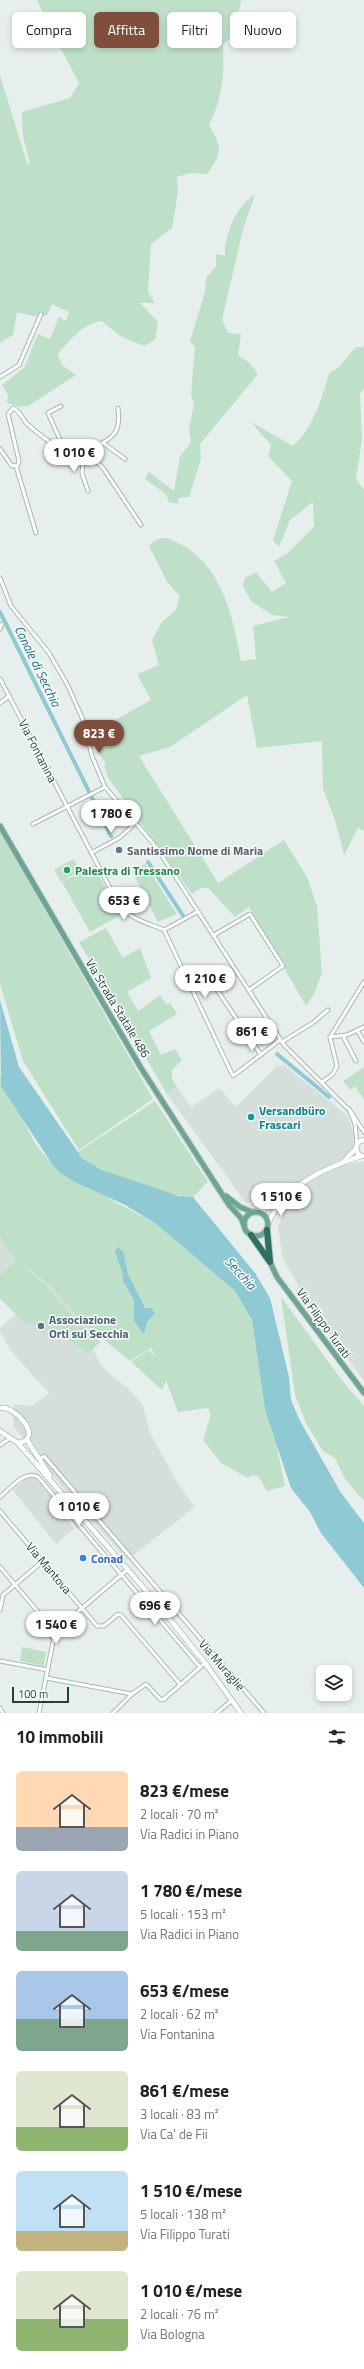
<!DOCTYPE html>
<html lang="it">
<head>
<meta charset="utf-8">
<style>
  body { margin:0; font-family:"Titillium Web",sans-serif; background:#f6f6f6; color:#222; height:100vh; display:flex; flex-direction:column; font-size:15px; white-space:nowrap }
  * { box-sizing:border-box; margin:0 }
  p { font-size:13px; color:#767676 }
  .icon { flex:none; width:22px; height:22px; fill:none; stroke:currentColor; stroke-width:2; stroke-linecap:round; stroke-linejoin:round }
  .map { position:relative; height:1713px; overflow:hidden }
  .side { display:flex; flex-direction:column; background:#fff; flex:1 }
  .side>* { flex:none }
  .hud { position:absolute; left:12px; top:12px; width:340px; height:36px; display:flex; gap:8px }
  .tools { position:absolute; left:316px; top:1665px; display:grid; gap:8px }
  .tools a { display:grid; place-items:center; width:36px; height:36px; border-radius:6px; background:#fff; box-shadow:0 2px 6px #0003; font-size:20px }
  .scale { position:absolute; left:12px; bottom:10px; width:57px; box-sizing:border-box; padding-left:4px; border:2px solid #24423a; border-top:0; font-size:11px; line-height:14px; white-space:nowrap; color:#24423a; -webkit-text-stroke:3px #f7fbf9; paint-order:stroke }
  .price { position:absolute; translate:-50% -34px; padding:0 9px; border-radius:14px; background:#fff; color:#222; font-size:13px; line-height:26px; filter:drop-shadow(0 1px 2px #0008) }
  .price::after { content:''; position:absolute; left:50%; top:24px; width:12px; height:9px; margin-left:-6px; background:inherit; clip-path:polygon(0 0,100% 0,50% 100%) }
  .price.on { background:#804e3d; color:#fff }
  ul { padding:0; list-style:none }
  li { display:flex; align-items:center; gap:12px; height:100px; padding:0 16px }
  li span { display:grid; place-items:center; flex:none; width:112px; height:80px; border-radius:6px; color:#555 }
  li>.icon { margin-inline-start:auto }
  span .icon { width:48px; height:48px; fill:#fffc; stroke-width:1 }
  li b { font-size:17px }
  h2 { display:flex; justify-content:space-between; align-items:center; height:48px; padding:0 16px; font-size:17px }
  .pill { padding:0 14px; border-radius:6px; background:#fff; box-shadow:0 2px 6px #0003; font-size:14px; line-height:36px }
  .pill.on { background:#804e3d; color:#fff }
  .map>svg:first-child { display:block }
  .built { fill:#d4dfda }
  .green { fill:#bfe0c8 }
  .water { fill:#8ec9d4 }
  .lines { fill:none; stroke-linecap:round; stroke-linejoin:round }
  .canal { stroke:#8ec9d4; stroke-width:4 }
  .street-casing { stroke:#a8b8b2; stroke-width:5 }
  .secondary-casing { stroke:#a4bbb3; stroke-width:6 }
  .primary-casing { stroke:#c2cac8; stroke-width:7 }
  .highway-casing { stroke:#c2cac8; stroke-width:8 }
  .street { stroke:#fff; stroke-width:3 }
  .secondary { stroke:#fff; stroke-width:4.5 }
  .primary { stroke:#6aa596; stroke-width:5 }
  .highway { stroke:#2f6f62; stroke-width:6 }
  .worship-dot { fill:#6b7280; stroke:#f7fbf9; stroke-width:1.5 }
  .leisure-dot { fill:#2e9e5b; stroke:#f7fbf9; stroke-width:1.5 }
  .culture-dot { fill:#0f9aa8; stroke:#f7fbf9; stroke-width:1.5 }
  .service-dot { fill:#5c6f8a; stroke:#f7fbf9; stroke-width:1.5 }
  .shop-dot { fill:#3f7fe0; stroke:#f7fbf9; stroke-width:1.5 }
  .labels { text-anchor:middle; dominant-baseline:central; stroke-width:3; stroke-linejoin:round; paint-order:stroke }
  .street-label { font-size:12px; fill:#24423a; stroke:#f7fbf9 }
  .worship-label { font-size:12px; font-weight:bold; fill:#5b616d; stroke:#f7fbf9; text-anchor:start }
  .leisure-label { font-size:12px; font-weight:bold; fill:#27864d; stroke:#f7fbf9; text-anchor:start }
  .culture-label { font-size:12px; font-weight:bold; fill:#0d838f; stroke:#f7fbf9; text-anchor:start }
  .service-label { font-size:12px; font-weight:bold; fill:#4e5e75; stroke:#f7fbf9; text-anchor:start }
  .shop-label { font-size:12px; font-weight:bold; fill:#366cbe; stroke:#f7fbf9; text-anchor:start }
  .water-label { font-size:13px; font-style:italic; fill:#1c6f80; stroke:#f7fbf9 }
</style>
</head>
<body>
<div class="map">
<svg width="364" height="1713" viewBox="0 0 364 1713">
  <rect width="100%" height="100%" fill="#e6efeb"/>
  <!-- built -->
  <g class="built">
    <polygon points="284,1065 348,1116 354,1136 353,1147 346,1155 349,1164 364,1161 364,1381 317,1317 283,1259 278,1228 283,1212 273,1198 246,1203 167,1094 177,1087 191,1107 219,1088 236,1107 277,1066"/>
    <polygon points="0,1235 6,1248 17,1262 52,1287 93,1330 88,1339 101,1365 114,1378 127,1387 143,1405 150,1433 178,1484 195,1507 127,1560 67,1492 13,1426 14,1404 32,1406 49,1393 11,1351 0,1332 0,1328 16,1314 0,1297"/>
    <polygon points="32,1477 37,1480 59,1505 57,1507 74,1528 56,1544 13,1490 27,1478"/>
  </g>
  <!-- green -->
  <g class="green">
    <path d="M37 0H241L234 35 223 44C224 75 223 97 209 125 222 148 223 152 207 174L191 173 177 177 178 192 172 228 151 244 148 292 155 303H140L158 322 155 340 144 346 120 336 102 321C83 323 70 340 58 354L62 365 76 375 28 406 20 407 7 403 8 395 2 385 24 368 38 334 50 339 59 317 66 321 69 312 52 304 47 315 33 316 17 312 13 335 0 343V75L27 163 30 164 23 136 22 112 70 98 79 83 59 45 51 21 46 19Z"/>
    <path d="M255 195 243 229 222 320 228 333 241 334 238 356 249 362 258 374 200 444 201 459 189 497 179 498 177 504 169 502 166 494 145 479 149 472 174 491 180 456 191 443 189 429 194 404 191 394 195 347 190 341 205 292 206 278 216 267V254L225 256C224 236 236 205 255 195Z"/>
    <path d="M364 344V389L360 393 362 439 356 479 364 490V831L358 828 344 855 335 820 323 789 322 741 257 748 247 695 170 747 139 756 218 883 284 840 307 877 317 906 322 973 314 994 306 1006 249 907 235 917 208 888H201L192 894 109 779 104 766 106 764 99 754 97 730 151 700 137 674 159 665 152 640 162 622 176 610 180 596 168 583 149 546C160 535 165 537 178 543 222 564 233 617 241 661L256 659 253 626 289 617 272 615 251 601 243 586 245 578 256 572 272 592 286 583 274 561 288 553 314 527 313 502 290 520 279 547 273 540 292 481 268 456 271 445 251 422 293 446C313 428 322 399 329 373L338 368 356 347H363Z"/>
    <polygon points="0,832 153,1099 79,1150 23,1061 0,984"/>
    <polygon points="73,859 80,870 61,882 54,870"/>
    <polygon points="145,864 177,914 158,922 132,871"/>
    <polygon points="93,865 121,915 90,932 62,882"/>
    <polygon points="106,928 123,958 140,948 151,978 127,992 138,1011 160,995 166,1004 170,1003 177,1014 149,1031 161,1055 175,1049 182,1060 172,1070 172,1079 177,1087 167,1094 79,942"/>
    <polygon points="364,1067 364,1100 355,1086 350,1090 343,1081"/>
    <polygon points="0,1076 36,1145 50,1162 115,1202 155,1223 235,1291 252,1320 265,1410 276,1443 285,1486 267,1491 259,1477 253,1475 248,1478 221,1463 203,1440 211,1414 208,1408 178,1412 166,1380 162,1390 131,1362 149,1350 156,1357 151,1348 130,1361 80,1320 52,1287 23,1265 45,1285 80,1325 101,1342 88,1353 49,1328 43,1335 30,1321 26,1324 0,1299 0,1276 16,1260 6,1248 0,1235"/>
    <path d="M155 1101 208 1182 193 1197C169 1196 91 1172 78 1152Z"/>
    <polygon points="281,1297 344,1383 364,1406 364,1501 345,1479 335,1458 323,1451 307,1425 295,1395"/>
    <polygon points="22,1647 46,1652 44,1666 20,1661"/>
  </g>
  <!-- water -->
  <g class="water">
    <polygon points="0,1000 19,1067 82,1158 102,1170 179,1196 193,1197 255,1273 270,1298 289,1377 291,1400 299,1419 341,1493 364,1523 364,1588 321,1533 310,1512 291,1488 265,1410 252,1320 235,1291 155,1223 125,1205 75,1182 59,1172 52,1164 1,1086"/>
    <polygon points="117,1247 123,1251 128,1274 145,1308 151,1308 155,1313 147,1322 144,1334 134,1321 134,1300 123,1281 123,1275 115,1251"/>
  </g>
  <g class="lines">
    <!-- canal -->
    <g class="canal">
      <polyline points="0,612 111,836"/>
      <polyline points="148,862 184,917"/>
      <polyline points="277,1054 329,1097"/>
    </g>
    <!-- street casing -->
    <g class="street-casing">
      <g id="street">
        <polyline points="0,377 19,365 41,314"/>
        <polyline points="61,406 48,413 66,453"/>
        <polyline points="103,443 125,459"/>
        <path d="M0 449 12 466 18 465 19 461 8 414 13 408C20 411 22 418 27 424 35 431 63 454 73 455 82 456 94 447 102 443 118 435 120 426 118 408"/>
        <polyline points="86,451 103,468 141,525"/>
        <polyline points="84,452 82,473 88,491"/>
        <polyline points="16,466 36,533"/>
        <polyline points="0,578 11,606 49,653 68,686 83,720 92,756 105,787 157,848 284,1045 347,1108"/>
        <polyline points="0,629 2,624"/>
        <path d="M0 679 119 905C130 919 148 923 164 930"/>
        <polyline points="0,703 9,696"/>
        <polyline points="33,824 105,787"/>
        <polyline points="91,853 119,838 136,823"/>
        <polyline points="164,930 233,1076 280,1040"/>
        <polyline points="164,930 197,912"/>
        <polyline points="214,935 250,914 283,966 249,990"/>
        <polyline points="215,987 261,1055"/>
        <polyline points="357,1030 364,1042"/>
        <polyline points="343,1036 356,1061"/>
        <polyline points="330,1037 347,1035 364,1027"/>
        <polyline points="282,1042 314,1022 328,1010"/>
        <polyline points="322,1082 333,1074 337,1066 330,1037 364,982"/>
        <polyline points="349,1109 355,1124 357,1143"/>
        <polyline points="349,1109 364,1132"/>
        <polyline points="0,1445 9,1439"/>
        <polyline points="40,1459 44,1456 264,1713"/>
        <path d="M0 1497C10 1489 25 1469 38 1477L200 1667"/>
        <polyline points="0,1511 97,1626 104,1626 118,1614 121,1615 180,1684"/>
        <polyline points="0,1567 50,1626"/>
        <polyline points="0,1610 3,1595 43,1561"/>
        <circle cx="55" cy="1630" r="7"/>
        <polyline points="61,1626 127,1570"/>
        <polyline points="0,1661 48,1670"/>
        <polyline points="46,1678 132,1694"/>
        <polyline points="0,1708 3,1713"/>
        <polyline points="39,1713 54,1637"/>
        <polyline points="113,1713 132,1694 146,1684 160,1699 163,1700 205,1663"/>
        <polyline points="217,1713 231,1701"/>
      </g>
    </g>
    <!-- secondary casing -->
    <g class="secondary-casing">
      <g id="secondary">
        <polyline points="362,1156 358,1154 356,1148 358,1142 364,1140"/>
        <polyline points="343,1162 356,1148"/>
        <polyline points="257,1211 279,1204"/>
        <path d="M268 1223C287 1184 323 1169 361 1156"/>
        <path d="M0 1408C15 1405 45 1439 18 1443L0 1431"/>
        <polyline points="27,1440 50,1476"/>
        <polyline points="18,1443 161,1608 205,1663 241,1713"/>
      </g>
    </g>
    <!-- primary casing -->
    <g class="primary-casing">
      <g id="primary">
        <polyline points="0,826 141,1068 229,1205 241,1218 244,1225"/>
        <polyline points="226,1196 240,1207 252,1212"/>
        <circle cx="256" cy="1224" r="12"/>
        <polyline points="270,1262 277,1277 364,1393"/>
      </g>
    </g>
    <!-- highway casing -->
    <g class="highway-casing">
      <g id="highway">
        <polyline points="267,1230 270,1261"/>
        <polyline points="251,1235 270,1262"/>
      </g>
    </g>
    <!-- street -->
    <use href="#street" class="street"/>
    <!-- secondary -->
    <use href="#secondary" class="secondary"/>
    <!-- primary -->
    <use href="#primary" class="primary"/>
    <!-- highway -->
    <use href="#highway" class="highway"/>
  </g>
  <!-- markers -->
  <circle class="worship-dot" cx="119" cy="850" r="4"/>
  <circle class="leisure-dot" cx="67" cy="870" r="4"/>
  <circle class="culture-dot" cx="251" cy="1117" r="4"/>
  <circle class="service-dot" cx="41" cy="1326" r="4"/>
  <circle class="shop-dot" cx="83" cy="1558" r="4"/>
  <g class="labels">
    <!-- street labels -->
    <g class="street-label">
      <text transform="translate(38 751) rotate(63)">Via Fontanina</text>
      <text transform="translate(118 1008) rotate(59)">Via Strada Statale 486</text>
      <text transform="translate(324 1323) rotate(54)">Via Filippo Turati</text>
      <text transform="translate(49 1568) rotate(50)">Via Mantova</text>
      <text transform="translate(222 1665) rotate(49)">Via Muraglie</text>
    </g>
    <!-- worship labels -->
    <g class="worship-label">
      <text x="127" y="850">Santissimo Nome di Maria</text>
    </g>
    <!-- leisure labels -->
    <g class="leisure-label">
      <text x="75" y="870">Palestra di Tressano</text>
    </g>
    <!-- culture labels -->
    <g class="culture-label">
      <text x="259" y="1110">Versandbüro<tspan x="259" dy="14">Frascari</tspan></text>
    </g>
    <!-- service labels -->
    <g class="service-label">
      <text x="49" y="1319">Associazione<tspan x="49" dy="14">Orti sul Secchia</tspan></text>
    </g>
    <!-- shop labels -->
    <g class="shop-label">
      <text x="91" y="1558">Conad</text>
    </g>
    <!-- water labels -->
    <g class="water-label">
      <text transform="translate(38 666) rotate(64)">Canale di Secchia</text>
      <text transform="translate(241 1273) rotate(48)">Secchia</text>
    </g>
  </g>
</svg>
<div class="tools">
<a><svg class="icon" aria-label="layers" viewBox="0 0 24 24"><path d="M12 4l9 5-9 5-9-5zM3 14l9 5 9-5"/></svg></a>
</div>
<div class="scale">100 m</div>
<b class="price" style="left:74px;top:473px">1 010 €</b>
<b class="price on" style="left:99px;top:754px">823 €</b>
<b class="price" style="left:111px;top:834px">1 780 €</b>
<b class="price" style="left:124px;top:921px">653 €</b>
<b class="price" style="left:205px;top:999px">1 210 €</b>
<b class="price" style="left:252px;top:1052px">861 €</b>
<b class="price" style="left:281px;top:1217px">1 510 €</b>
<b class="price" style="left:79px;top:1527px">1 010 €</b>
<b class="price" style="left:155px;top:1626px">696 €</b>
<b class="price" style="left:56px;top:1645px">1 540 €</b>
<div class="hud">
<a class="pill">Compra</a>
<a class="pill on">Affitta</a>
<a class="pill">Filtri</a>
<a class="pill">Nuovo</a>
</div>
</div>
<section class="side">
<h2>10 immobili<svg class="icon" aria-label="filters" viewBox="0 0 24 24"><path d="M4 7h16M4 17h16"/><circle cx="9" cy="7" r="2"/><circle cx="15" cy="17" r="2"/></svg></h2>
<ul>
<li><span style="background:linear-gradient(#ffd9b3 70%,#9aa5b1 0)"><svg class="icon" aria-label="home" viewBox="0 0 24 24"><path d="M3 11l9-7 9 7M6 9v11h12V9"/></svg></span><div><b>823 €/mese</b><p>2 locali · 70 m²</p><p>Via Radici in Piano</p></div></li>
<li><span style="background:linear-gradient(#c9d6e8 75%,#7fa58c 0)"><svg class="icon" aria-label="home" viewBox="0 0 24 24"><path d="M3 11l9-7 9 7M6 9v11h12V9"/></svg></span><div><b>1 780 €/mese</b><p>5 locali · 153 m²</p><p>Via Radici in Piano</p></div></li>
<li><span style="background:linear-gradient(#a9c7e8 60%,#7fa58c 0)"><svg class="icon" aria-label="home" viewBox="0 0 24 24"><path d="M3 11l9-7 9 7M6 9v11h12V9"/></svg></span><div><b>653 €/mese</b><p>2 locali · 62 m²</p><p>Via Fontanina</p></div></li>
<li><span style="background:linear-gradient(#dfe7d0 70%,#8fb573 0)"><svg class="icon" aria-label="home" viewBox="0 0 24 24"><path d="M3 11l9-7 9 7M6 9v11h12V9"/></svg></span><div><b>861 €/mese</b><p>3 locali · 83 m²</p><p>Via Ca' de Fii</p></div></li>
<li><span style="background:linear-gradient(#bfe0f5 75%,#c2b280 0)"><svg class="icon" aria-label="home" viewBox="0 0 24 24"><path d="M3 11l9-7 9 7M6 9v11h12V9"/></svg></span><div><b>1 510 €/mese</b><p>5 locali · 138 m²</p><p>Via Filippo Turati</p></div></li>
<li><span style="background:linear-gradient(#dfe7d0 60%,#8fb573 0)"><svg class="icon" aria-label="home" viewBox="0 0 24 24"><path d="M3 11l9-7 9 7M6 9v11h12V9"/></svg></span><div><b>1 010 €/mese</b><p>2 locali · 76 m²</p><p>Via Bologna</p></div></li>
</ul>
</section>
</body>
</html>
